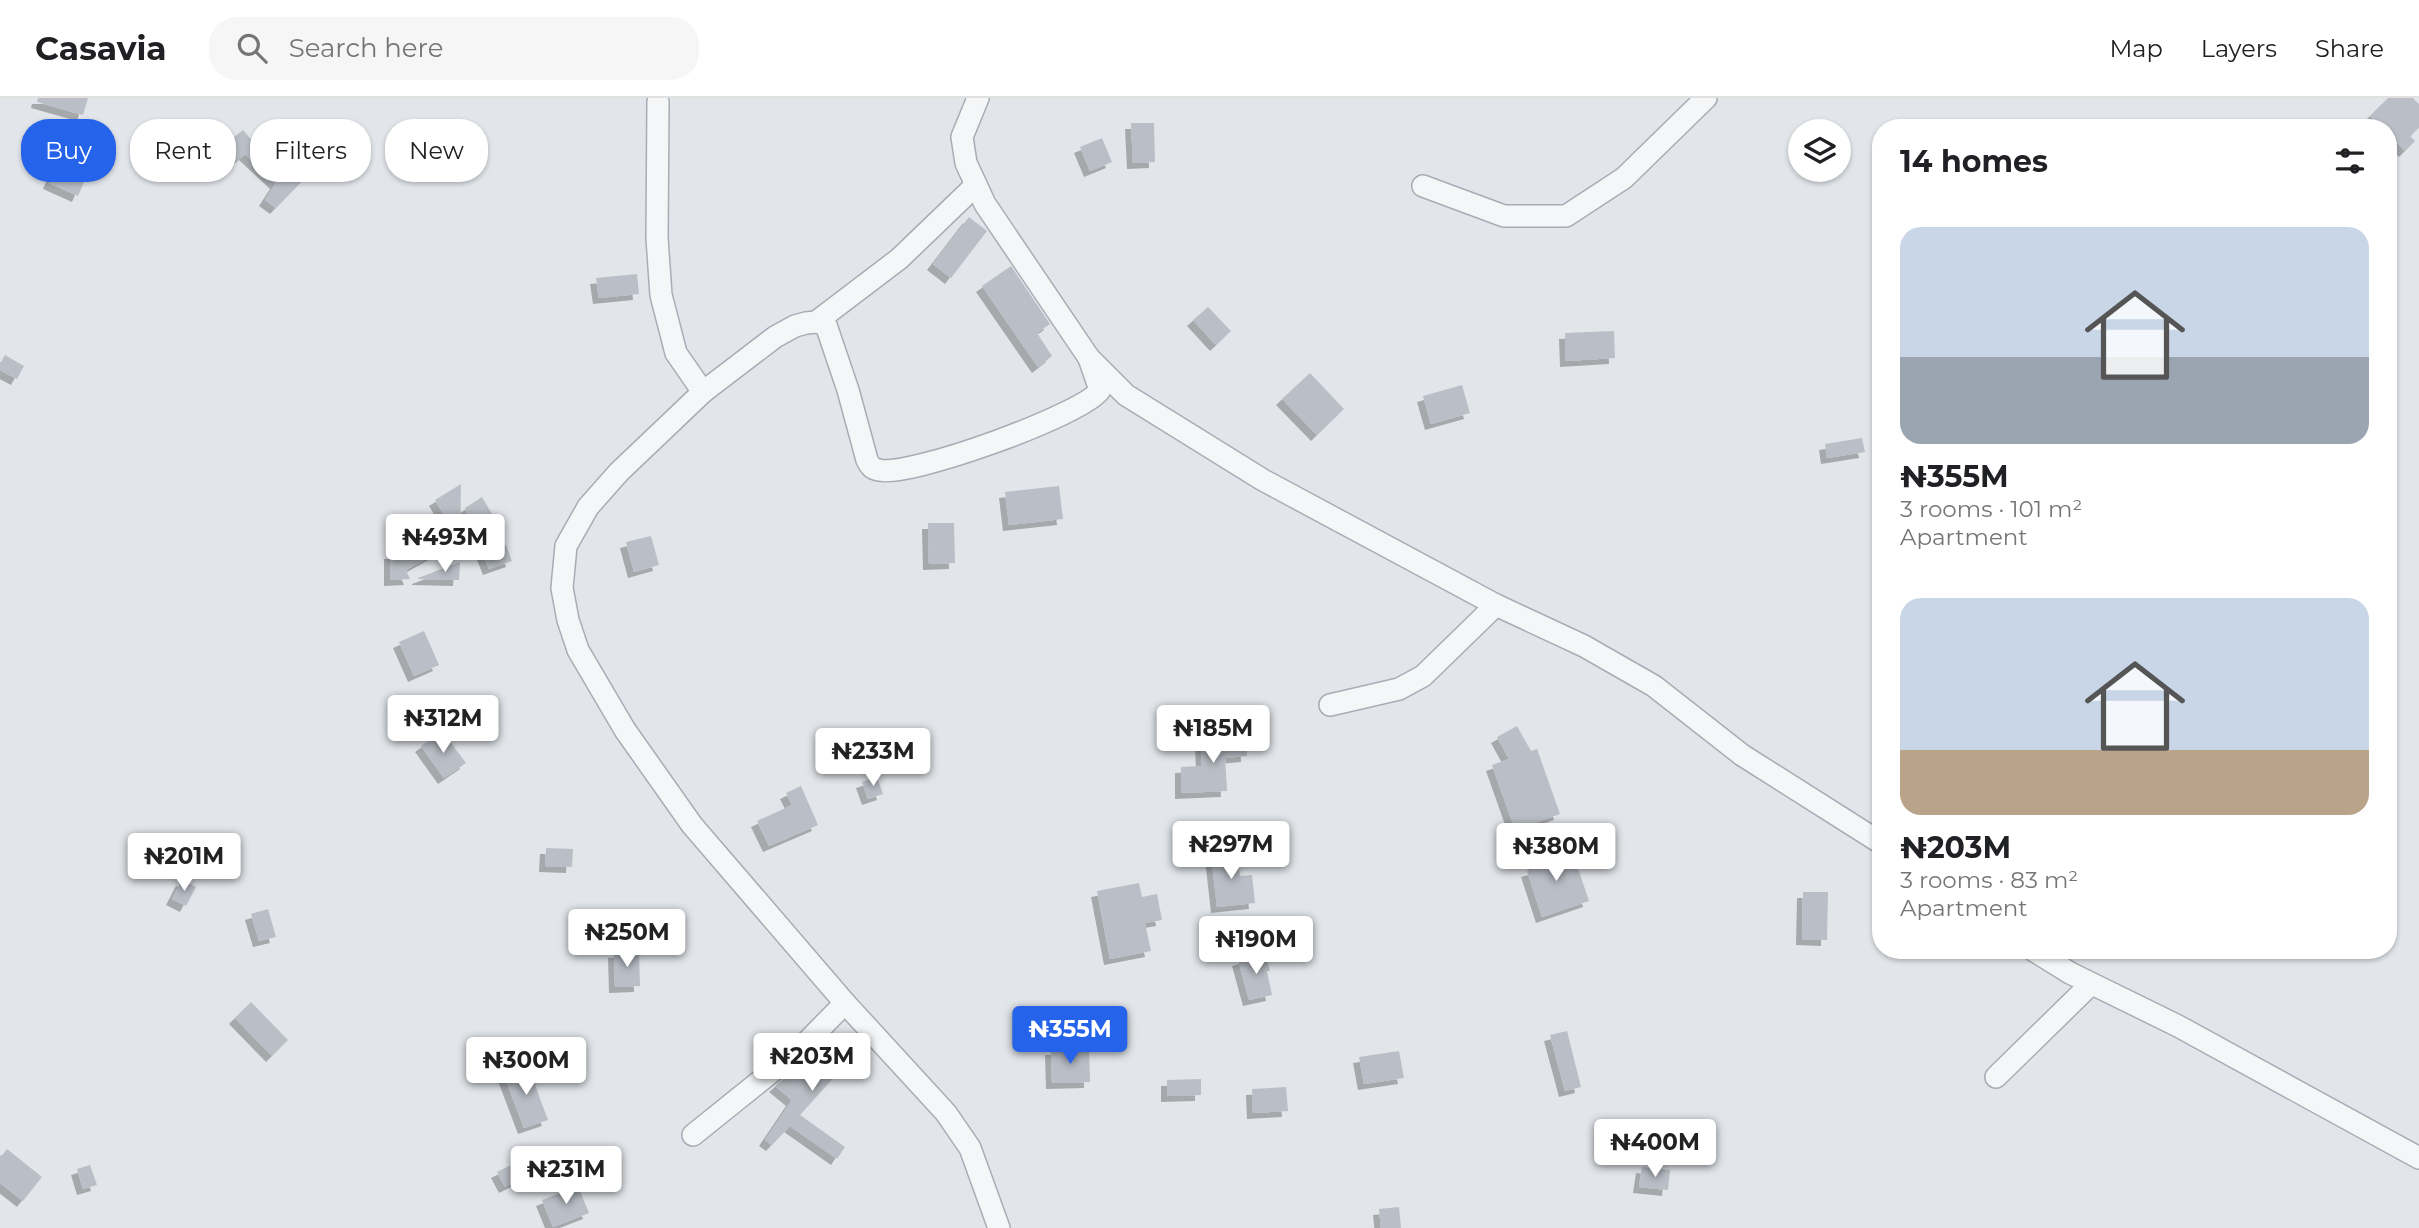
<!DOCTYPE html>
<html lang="en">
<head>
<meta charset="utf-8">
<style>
  body { margin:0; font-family:Montserrat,sans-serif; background:#f6f6f6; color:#202124; height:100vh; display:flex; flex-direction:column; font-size:26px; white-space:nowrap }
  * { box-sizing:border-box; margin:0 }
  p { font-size:23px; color:#757577 }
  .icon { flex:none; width:38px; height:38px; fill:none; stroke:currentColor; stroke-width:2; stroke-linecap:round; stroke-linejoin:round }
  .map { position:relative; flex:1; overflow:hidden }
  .sheet { position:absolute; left:1872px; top:21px; width:525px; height:840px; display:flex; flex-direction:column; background:#fff; border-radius:28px; box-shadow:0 2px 5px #0004 }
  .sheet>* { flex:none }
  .guide { position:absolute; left:21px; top:21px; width:665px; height:63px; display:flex; gap:14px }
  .tools { position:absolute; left:1788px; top:21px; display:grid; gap:14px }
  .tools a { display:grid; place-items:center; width:63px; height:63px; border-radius:50%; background:#fff; box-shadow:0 2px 5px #0004; font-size:35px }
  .price { position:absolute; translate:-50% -60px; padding:0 16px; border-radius:7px; background:#fff; color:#222; font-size:23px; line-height:46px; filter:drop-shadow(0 2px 4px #0008) }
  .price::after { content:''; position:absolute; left:50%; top:42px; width:21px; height:16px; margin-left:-10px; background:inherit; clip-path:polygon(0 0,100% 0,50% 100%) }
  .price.active { background:#2563eb; color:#fff }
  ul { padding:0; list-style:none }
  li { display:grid; align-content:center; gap:14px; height:371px; padding:0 28px }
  li span { display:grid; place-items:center; height:217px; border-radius:21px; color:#555 }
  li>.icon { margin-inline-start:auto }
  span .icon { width:126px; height:126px; fill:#fffc; stroke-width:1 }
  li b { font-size:30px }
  h2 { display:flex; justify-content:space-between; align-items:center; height:84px; padding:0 28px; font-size:30px }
  .chip { padding:0 24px; border-radius:28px; background:#fff; box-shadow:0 2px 5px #0004; font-size:24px; line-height:63px }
  .chip.active { background:#2563eb; color:#fff }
  header { display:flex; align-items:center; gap:42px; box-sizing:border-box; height:98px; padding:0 35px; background:#fff; border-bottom:2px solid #e0e0e0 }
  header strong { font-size:33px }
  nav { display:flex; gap:38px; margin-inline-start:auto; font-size:24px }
  .search { width:490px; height:63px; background:#f6f6f6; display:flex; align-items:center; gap:18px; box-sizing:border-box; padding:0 24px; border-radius:28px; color:#757577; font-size:26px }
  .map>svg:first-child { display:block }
  .building { fill:#babfc7; filter:url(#shadow) }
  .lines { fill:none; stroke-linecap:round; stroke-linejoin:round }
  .street-casing { stroke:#a7adb4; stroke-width:24 }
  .street { stroke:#f5f6f8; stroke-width:21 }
</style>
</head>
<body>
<header>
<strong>Casavia</strong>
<div class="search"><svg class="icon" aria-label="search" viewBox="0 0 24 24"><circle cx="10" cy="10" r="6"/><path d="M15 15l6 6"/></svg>Search here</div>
<nav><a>Map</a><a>Layers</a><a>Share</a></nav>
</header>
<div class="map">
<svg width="2419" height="1130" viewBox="0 0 2419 1130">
  <defs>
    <filter id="shadow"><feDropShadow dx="-6" dy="6" stdDeviation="0" flood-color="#0004"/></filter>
  </defs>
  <rect width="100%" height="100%" fill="#e2e6ea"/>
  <!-- building -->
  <g class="building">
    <polygon points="38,0 88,0 83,17 37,4"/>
    <polygon points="2388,0 2413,0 2419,6 2419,30 2410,38 2415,43 2405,53 2389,37 2389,30 2382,30 2370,18"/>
    <polygon points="1131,25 1154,25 1155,64 1133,65"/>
    <polygon points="243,32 263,56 282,37 316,69 276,110 265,102 276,85 245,56 228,70 215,54"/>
    <polygon points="72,33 101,45 78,98 49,85"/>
    <polygon points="1102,40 1112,64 1090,73 1080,49"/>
    <polygon points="969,119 987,133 951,180 933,166"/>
    <polygon points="1011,168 1050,226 1037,235 1052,258 1038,269 982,188"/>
    <polygon points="637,176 639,196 599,200 596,180"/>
    <polygon points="1208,209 1231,233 1216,247 1193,222"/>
    <polygon points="1614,233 1615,260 1566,263 1565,235"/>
    <polygon points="5,257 24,268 17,281 0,272 0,266"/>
    <polygon points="1310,275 1344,311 1317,337 1282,301"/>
    <polygon points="1462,287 1470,315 1431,326 1423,298"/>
    <polygon points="1862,340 1865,354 1827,360 1825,346"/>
    <polygon points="461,386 460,444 435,402"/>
    <polygon points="1059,388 1063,421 1009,427 1005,394"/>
    <polygon points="482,399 495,421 474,433 465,410"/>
    <polygon points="928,425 954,425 955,465 929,466"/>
    <polygon points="651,438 659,467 634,474 626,444"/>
    <polygon points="506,447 512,463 489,471 483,456"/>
    <polygon points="438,454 406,472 410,481 390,482 390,455"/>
    <polygon points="460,464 459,482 418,481 418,480"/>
    <polygon points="424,533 439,567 414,578 399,544"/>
    <polygon points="1517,628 1531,653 1537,651 1560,716 1515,732 1492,667 1509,661 1497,639"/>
    <polygon points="442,633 466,665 444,680 421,648"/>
    <polygon points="1246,637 1247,658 1225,660 1227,693 1181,695 1181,669 1202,668 1201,640"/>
    <polygon points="877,679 883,696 868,701 862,684"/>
    <polygon points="801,688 818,727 769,748 757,723 792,707 786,695"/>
    <polygon points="1552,748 1552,765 1574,758 1589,803 1542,819 1527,773 1535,771 1534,749"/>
    <polygon points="546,750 573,751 572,769 545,768"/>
    <polygon points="1237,752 1240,778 1252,777 1255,805 1217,809 1211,755"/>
    <polygon points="182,782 196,789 186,808 172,801"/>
    <polygon points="1139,785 1142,799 1157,796 1162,822 1145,825 1151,853 1110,861 1097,793"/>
    <polygon points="1803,794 1828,794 1827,842 1802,841"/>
    <polygon points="268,811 276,839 259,843 251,816"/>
    <polygon points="639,853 640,888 615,889 614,854"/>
    <polygon points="1265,855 1270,873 1267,873 1272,897 1249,902 1238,862"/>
    <polygon points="251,904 288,942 272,958 235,920"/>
    <polygon points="1567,933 1581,989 1565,993 1550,937"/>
    <polygon points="833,936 855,956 800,1017 845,1049 837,1061 790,1028 772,1047 765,1042 792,1002 775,988 808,961"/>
    <polygon points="1089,950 1090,984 1052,985 1051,951"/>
    <polygon points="1399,953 1404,980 1364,986 1359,959"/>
    <polygon points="528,968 548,1022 524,1030 504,977"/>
    <polygon points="1201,981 1201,997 1167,998 1167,982"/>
    <polygon points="1286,989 1288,1013 1253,1015 1252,991"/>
    <polygon points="549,1048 557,1063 505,1089 497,1074"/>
    <polygon points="7,1051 42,1079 23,1103 0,1085 0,1060"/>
    <polygon points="90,1067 97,1087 83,1091 77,1071"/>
    <polygon points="1642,1069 1670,1072 1668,1092 1639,1089"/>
    <polygon points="578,1088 589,1115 553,1129 542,1102"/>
    <polygon points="1399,1109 1401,1130 1381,1130 1379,1111"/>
  </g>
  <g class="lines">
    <!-- street casing -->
    <g class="street-casing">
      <g id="street">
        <polyline points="978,0 962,39 966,65 985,106 1089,260 1126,297 1263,382 1496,507 1584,548 1654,588 1742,657 1881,745"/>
        <polyline points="658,4 657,140 661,197 676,255 703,294"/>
        <polyline points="1423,88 1504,118 1566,118 1624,80 1706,0"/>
        <polyline points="816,224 899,161 976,87"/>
        <polyline points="1330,607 1399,591 1423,578 1496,507"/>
        <polyline points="2033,852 2070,875 2178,928 2419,1060"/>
        <polyline points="1996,979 2091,886"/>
        <polyline points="693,1037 800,951 845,905"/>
        <path d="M999 1130 970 1050 946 1015 845 905 692 727 625 632 578 552 568 522 562 490 566 448 588 409 619 374 703 294 775 239 795 228 806 225 816 224 826 227 848 292 867 362C870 368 872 371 879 372 908 380 1085 316 1100 292L1089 260"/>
      </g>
    </g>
    <!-- street -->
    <use href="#street" class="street"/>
  </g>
</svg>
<div class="tools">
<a><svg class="icon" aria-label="layers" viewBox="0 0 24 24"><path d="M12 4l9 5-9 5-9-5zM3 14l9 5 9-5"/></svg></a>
</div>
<b class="price" style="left:445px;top:476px">₦493M</b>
<b class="price" style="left:443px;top:657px">₦312M</b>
<b class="price" style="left:1213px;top:667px">₦185M</b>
<b class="price" style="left:873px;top:690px">₦233M</b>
<b class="price" style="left:1231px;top:783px">₦297M</b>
<b class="price" style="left:1556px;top:785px">₦380M</b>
<b class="price" style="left:184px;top:795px">₦201M</b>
<b class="price" style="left:627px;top:871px">₦250M</b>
<b class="price" style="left:1256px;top:878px">₦190M</b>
<b class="price active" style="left:1070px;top:968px">₦355M</b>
<b class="price" style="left:812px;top:995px">₦203M</b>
<b class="price" style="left:526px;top:999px">₦300M</b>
<b class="price" style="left:1655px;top:1081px">₦400M</b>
<b class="price" style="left:566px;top:1108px">₦231M</b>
<div class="guide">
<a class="chip active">Buy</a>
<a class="chip">Rent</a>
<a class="chip">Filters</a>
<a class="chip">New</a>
</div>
<section class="sheet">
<h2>14 homes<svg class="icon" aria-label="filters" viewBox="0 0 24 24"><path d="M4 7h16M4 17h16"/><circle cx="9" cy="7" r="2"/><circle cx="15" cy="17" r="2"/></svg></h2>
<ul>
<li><span style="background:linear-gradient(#c9d6e8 60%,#9aa5b1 0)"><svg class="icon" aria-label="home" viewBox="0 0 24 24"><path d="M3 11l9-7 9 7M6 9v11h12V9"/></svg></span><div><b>₦355M</b><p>3 rooms · 101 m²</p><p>Apartment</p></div></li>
<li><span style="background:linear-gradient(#c9d6e8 70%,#b9a48a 0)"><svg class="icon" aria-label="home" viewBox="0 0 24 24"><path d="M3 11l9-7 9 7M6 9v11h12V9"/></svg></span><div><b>₦203M</b><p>3 rooms · 83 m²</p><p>Apartment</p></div></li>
</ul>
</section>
</div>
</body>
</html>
